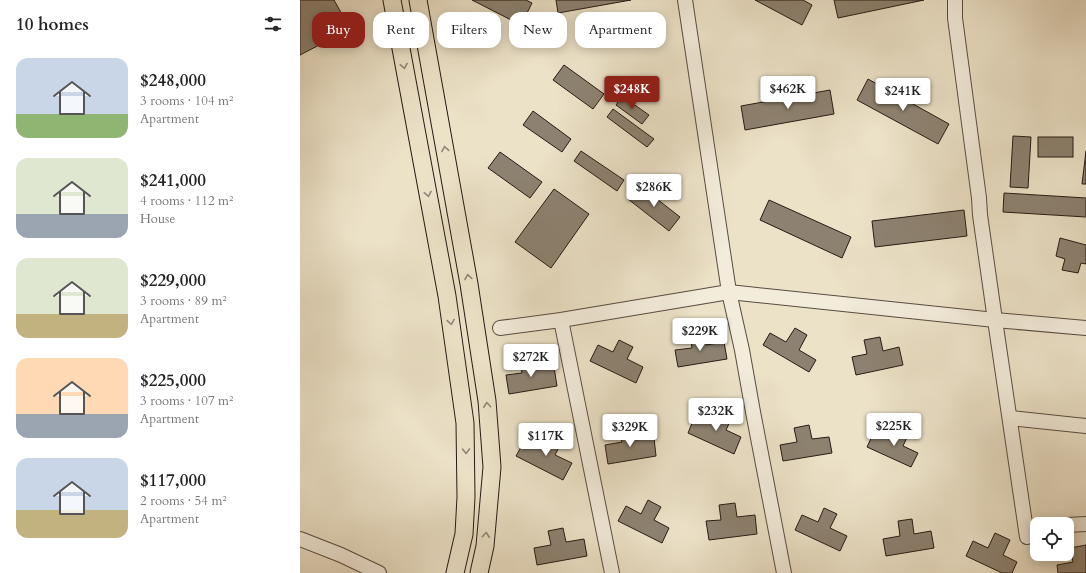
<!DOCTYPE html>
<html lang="en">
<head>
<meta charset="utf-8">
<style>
  body { margin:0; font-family:Cardo,serif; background:#f6f6f6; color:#222; height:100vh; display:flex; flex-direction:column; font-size:15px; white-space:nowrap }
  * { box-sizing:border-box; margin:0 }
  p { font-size:13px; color:#767676 }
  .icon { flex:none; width:22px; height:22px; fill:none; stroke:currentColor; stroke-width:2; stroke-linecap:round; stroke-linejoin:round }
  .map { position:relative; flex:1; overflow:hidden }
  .details { display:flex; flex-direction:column; background:#fff; width:300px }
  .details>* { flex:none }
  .top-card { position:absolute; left:12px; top:12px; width:380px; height:36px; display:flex; gap:8px }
  .fabs { position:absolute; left:730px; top:517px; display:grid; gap:8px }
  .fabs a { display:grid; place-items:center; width:44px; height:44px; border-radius:8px; background:#fff; box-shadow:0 2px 10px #0003; font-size:20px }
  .price { position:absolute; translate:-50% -34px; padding:0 9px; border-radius:4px; background:#fff; color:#222; font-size:13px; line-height:26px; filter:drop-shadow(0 1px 2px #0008) }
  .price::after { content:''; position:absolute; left:50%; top:24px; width:12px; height:9px; margin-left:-6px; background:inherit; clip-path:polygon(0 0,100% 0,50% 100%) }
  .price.on { background:#8f2418; color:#fff }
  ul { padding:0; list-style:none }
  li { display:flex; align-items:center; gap:12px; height:100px; padding:0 16px }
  li span { display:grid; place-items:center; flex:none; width:112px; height:80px; border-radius:12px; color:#555 }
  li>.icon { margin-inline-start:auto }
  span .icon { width:48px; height:48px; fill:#fffc; stroke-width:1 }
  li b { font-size:17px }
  h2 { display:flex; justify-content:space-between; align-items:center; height:48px; padding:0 16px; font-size:17px }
  .pill { padding:0 14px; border-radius:12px; background:#fff; box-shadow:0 2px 10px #0003; font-size:14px; line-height:36px }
  .pill.on { background:#8f2418; color:#fff }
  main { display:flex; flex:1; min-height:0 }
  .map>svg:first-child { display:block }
  .building { fill:#8d8271; stroke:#261a13 }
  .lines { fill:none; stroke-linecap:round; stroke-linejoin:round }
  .minor-casing { stroke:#584c40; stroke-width:16 }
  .major-casing { stroke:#261a13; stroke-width:19 }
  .minor { stroke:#f3ecdb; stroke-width:14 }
  .major { stroke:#ece2c8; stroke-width:17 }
  .oneway { stroke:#938877 }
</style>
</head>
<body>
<main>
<section class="details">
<h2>10 homes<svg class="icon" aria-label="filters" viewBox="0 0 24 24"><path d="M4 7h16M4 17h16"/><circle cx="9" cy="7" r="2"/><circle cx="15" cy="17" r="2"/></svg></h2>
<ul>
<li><span style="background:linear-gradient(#c9d6e8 70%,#8fb573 0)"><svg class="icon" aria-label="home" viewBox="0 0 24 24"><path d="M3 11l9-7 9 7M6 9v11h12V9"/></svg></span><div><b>$248,000</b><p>3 rooms · 104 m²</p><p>Apartment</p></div></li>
<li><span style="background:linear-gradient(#dfe7d0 70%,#9aa5b1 0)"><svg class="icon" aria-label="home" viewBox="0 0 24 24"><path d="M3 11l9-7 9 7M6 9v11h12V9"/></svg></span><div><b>$241,000</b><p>4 rooms · 112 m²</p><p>House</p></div></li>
<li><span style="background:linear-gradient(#dfe7d0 70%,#c2b280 0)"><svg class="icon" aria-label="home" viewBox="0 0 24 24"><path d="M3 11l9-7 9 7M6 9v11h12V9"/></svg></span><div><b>$229,000</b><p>3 rooms · 89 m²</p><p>Apartment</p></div></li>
<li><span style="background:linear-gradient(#ffd9b3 70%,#9aa5b1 0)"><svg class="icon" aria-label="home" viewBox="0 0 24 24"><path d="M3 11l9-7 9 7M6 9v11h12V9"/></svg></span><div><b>$225,000</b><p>3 rooms · 107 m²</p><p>Apartment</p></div></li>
<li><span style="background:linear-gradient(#c9d6e8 65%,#c2b280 0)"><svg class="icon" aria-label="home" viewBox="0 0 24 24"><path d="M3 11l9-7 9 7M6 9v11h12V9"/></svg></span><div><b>$117,000</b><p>2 rooms · 54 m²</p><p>Apartment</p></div></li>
</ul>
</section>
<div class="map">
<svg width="786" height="573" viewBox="0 0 786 573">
  <rect width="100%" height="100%" fill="#ece2c8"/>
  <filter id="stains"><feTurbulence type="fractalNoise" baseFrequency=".005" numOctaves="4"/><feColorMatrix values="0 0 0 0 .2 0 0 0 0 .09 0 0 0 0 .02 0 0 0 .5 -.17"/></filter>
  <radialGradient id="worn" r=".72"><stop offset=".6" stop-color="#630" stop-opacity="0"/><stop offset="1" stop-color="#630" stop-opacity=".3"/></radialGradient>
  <!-- building -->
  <g class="building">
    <polygon points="0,0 34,0 50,29 0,55"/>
    <polygon points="172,0 226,0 232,3 221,25"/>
    <polygon points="256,0 331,0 258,13"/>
    <polygon points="455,0 503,0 512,5 502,25"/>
    <polygon points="534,0 624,0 538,18"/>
    <polygon points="264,65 304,94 293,109 253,80"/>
    <polygon points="568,79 649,124 638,144 557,100"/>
    <polygon points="530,90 534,114 445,130 441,106"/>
    <polygon points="322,96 349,115 342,124 316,105"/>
    <polygon points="313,109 354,139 347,147 307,117"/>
    <polygon points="233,111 271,139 262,152 223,125"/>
    <polygon points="713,136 731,137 728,188 710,187"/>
    <rect x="738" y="137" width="35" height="20"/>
    <polygon points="281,151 324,180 317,191 274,161"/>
    <polygon points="786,151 786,184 782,184"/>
    <polygon points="200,152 242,182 230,198 188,168"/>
    <polygon points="339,185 380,217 369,231 328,199"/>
    <polygon points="254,189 289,214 251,268 215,242"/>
    <polygon points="704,193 786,198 786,217 703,212"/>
    <polygon points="469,200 551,237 542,258 460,220"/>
    <polygon points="664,210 667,236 575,247 572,221"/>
    <polygon points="760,238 786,245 786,264 781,263 778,273 762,270 765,259 756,256"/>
    <polygon points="495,328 507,335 499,350 516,360 509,372 463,345 470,333 486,342"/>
    <polygon points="403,331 406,345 424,342 427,359 378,367 375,350 392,348 390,333"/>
    <polygon points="580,337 583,351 599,347 603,365 556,375 552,357 567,354 564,340"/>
    <polygon points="319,340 333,347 327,359 343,367 336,383 290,361 298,345 313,352"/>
    <polygon points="234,356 237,370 254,367 257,386 209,394 206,375 222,373 220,358"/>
    <polygon points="417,411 432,417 426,430 441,437 434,454 388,433 395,416 411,424"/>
    <polygon points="509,425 512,439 529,437 532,453 483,461 480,445 497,442 494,428"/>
    <polygon points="333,427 336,440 354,438 356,456 308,464 305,445 322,442 319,429"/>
    <polygon points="595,427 609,433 603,446 618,453 611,467 567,447 574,432 589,439"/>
    <polygon points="248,434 262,441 255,455 272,463 263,480 216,456 225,440 241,448"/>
    <polygon points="348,500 361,507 354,520 369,528 362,543 318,521 326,506 341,514"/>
    <polygon points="435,503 437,517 455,515 457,534 409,540 406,521 421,520 419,505"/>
    <polygon points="524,508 537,514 530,528 547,536 540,551 495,530 502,515 518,522"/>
    <polygon points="612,519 614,534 631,531 634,548 586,556 583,539 600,536 598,521"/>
    <polygon points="263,528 266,542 284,539 287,556 237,565 234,548 251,545 248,531"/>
    <polygon points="695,533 710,540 703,555 717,562 712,573 702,573 666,556 673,541 688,548"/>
    <polygon points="786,545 786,573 758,573 757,565 773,562 770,548"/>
  </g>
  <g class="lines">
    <!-- minor casing -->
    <g class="minor-casing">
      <g id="minor">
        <polyline points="385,0 429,292 442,350 453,412 484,573"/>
        <polyline points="655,0 655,18 679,198 680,215 695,320 727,537"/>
        <polyline points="261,320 312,573"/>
        <polyline points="200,328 261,320 429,292 695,320 786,328"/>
        <polyline points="710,418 786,426"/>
        <polyline points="767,525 786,524"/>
        <polyline points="0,539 41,555 79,573"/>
      </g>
    </g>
    <!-- major casing -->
    <g class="major-casing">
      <g id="major">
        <polyline points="92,0 147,296 165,423 166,497 164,534 155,573"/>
        <polyline points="118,0 169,284 187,401 192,467 185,546 179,573"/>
      </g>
    </g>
    <!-- minor -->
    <use href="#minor" class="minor"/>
    <!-- major -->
    <use href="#major" class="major"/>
  </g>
  <!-- one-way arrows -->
  <defs><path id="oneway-chevron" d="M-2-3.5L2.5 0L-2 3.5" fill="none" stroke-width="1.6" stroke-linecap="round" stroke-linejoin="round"/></defs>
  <g class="oneway">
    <use href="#oneway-chevron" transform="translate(104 66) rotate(79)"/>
    <use href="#oneway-chevron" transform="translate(145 149) rotate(-100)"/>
    <use href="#oneway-chevron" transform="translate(128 194) rotate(79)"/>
    <use href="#oneway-chevron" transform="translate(168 277) rotate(-100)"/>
    <use href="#oneway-chevron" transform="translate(151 322) rotate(81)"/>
    <use href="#oneway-chevron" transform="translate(187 405) rotate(-95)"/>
    <use href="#oneway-chevron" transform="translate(166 451) rotate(89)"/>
    <use href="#oneway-chevron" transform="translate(186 535) rotate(-85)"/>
  </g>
  <rect width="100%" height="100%" filter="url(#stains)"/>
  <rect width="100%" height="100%" fill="url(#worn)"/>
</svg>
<div class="fabs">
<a><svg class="icon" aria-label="locate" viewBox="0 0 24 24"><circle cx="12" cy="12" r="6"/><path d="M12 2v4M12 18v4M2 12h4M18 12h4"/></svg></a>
</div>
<b class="price on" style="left:332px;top:110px">$248K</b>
<b class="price" style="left:488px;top:110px">$462K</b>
<b class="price" style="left:603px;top:112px">$241K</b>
<b class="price" style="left:354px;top:208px">$286K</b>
<b class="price" style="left:400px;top:352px">$229K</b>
<b class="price" style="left:231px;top:378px">$272K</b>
<b class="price" style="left:416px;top:432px">$232K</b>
<b class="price" style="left:594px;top:447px">$225K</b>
<b class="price" style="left:330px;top:448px">$329K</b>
<b class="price" style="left:246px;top:457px">$117K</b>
<div class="top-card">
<a class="pill on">Buy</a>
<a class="pill">Rent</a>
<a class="pill">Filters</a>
<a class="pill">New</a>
<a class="pill">Apartment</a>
</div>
</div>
</main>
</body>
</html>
